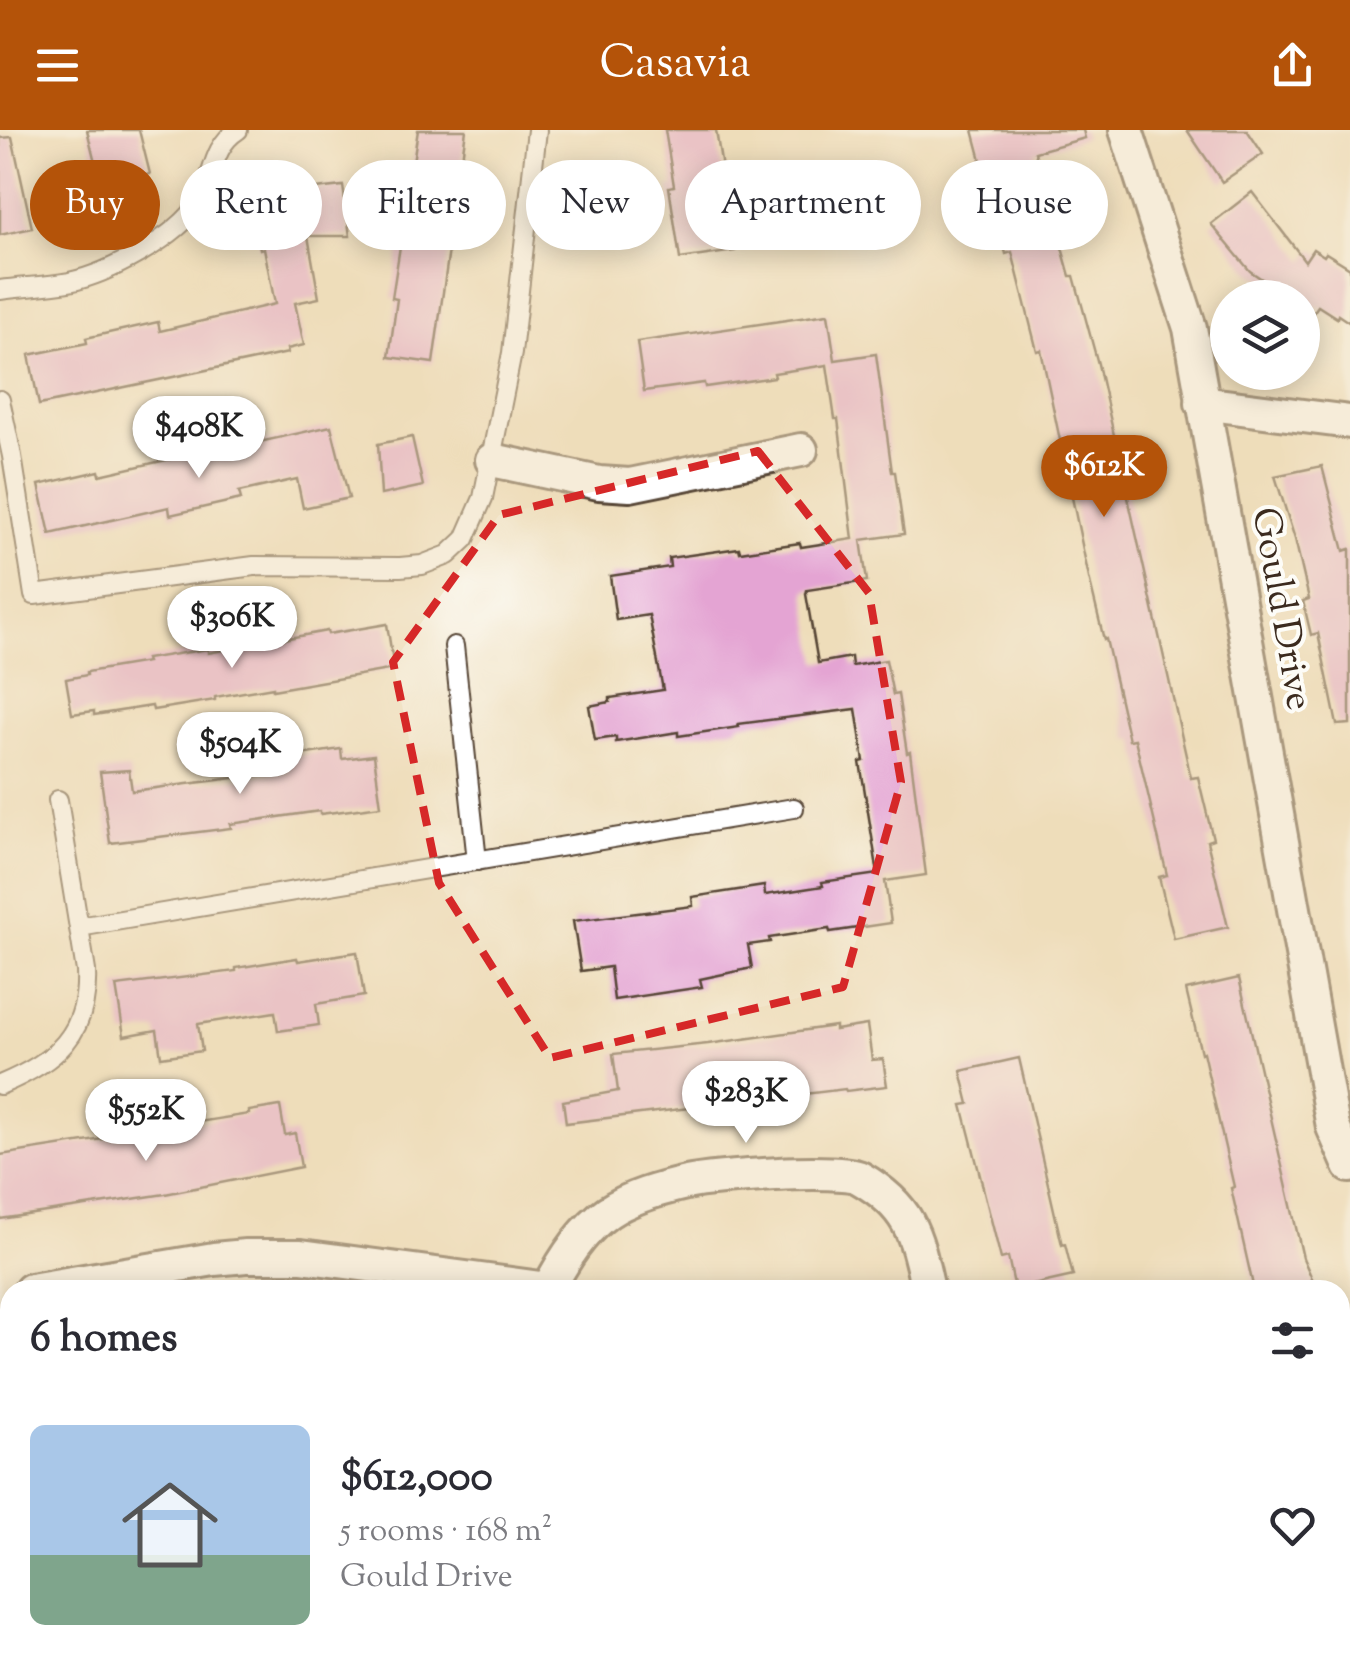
<!DOCTYPE html>
<html lang="en">
<head>
<meta charset="utf-8">
<style>
  body { margin:0; font-family:"Sorts Mill Goudy",serif; background:#f7f7f7; color:#2b2b33; height:100vh; display:flex; flex-direction:column; font-size:38px; white-space:nowrap }
  * { box-sizing:border-box; margin:0 }
  p { font-size:32px; color:#7c7c81 }
  .icon { flex:none; width:55px; height:55px; fill:none; stroke:currentColor; stroke-width:2; stroke-linecap:round; stroke-linejoin:round }
  .map { position:relative; flex:1; overflow:hidden }
  .drawer { position:absolute; left:0px; top:1150px; width:1350px; height:392px; display:flex; flex-direction:column; background:#fff; border-radius:30px 30px 0 0; box-shadow:0 5px 25px #0003 }
  .drawer>* { flex:none }
  .banner { position:absolute; left:30px; top:30px; width:1290px; height:90px; display:flex; gap:20px }
  .tools { position:absolute; left:1210px; top:150px; display:grid; gap:20px }
  .tools a { display:grid; place-items:center; width:110px; height:110px; border-radius:50%; background:#fff; box-shadow:0 5px 25px #0003; font-size:50px }
  .price { position:absolute; translate:-50% -85px; padding:0 22px; border-radius:35px; background:#fff; color:#222; font-size:32px; line-height:65px; filter:drop-shadow(0 2px 5px #0008) }
  .price::after { content:''; position:absolute; left:50%; top:60px; width:30px; height:22px; margin-left:-15px; background:inherit; clip-path:polygon(0 0,100% 0,50% 100%) }
  .price.active { background:#b45309; color:#fff }
  ul { padding:0; list-style:none }
  li { display:flex; align-items:center; gap:30px; height:250px; padding:0 30px }
  li+li { border-top:2px solid #e1e1e2 }
  li span { display:grid; place-items:center; flex:none; width:280px; height:200px; border-radius:15px; color:#555 }
  li>.icon { margin-inline-start:auto }
  span .icon { width:120px; height:120px; fill:#fffc; stroke-width:1 }
  li b { font-size:42px }
  h2 { display:flex; justify-content:space-between; align-items:center; height:120px; padding:0 30px; font-size:42px }
  .chip { padding:0 35px; border-radius:45px; background:#fff; box-shadow:0 5px 25px #0003; font-size:35px; line-height:90px }
  .chip.active { background:#b45309; color:#fff }
  header { display:flex; justify-content:space-between; align-items:center; height:130px; padding:0 30px; background:#b45309; color:#fff; font-size:45px; font-weight:600 }
  .map>svg:first-child { display:block }
  .building { fill:#e4a4d3 }
  .lines { fill:none; stroke-linecap:round; stroke-linejoin:round }
  .lane-casing { stroke:#564535; stroke-width:22 }
  .street-casing { stroke:#564535; stroke-width:38 }
  .lane { stroke:#fff; stroke-width:18 }
  .street { stroke:#fff; stroke-width:32 }
  .marked { fill:none; stroke:#d62828; stroke-width:8; stroke-dasharray:20 12; stroke-linejoin:round }
  .labels { text-anchor:middle; dominant-baseline:central; stroke-width:8; stroke-linejoin:round; paint-order:stroke }
  .street-label { font-size:38px; fill:#3b2a1e; stroke:#fdfcf7 }
</style>
</head>
<body>
<header><svg class="icon" aria-label="menu" viewBox="0 0 24 24"><path d="M4 6h16M4 12h16M4 18h16"/></svg>Casavia<svg class="icon" aria-label="share" viewBox="0 0 24 24"><path d="M12 15V3M7 8l5-5 5 5M5 13v7h14v-7"/></svg></header>
<div class="map">
<svg width="1350" height="1542" viewBox="0 0 1350 1542">
  <rect width="100%" height="100%" fill="#fdfcf7"/>
  <filter id="ink" filterUnits="userSpaceOnUse"><feTurbulence type="fractalNoise" baseFrequency=".01" numOctaves="2"/><feDisplacementMap in="SourceGraphic" scale="20" xChannelSelector="R" yChannelSelector="G"/><feConvolveMatrix kernelMatrix="1 2 1 2 8 2 1 2 1" color-interpolation-filters="sRGB"/></filter>
  <filter id="wash" filterUnits="userSpaceOnUse"><feTurbulence type="fractalNoise" baseFrequency=".0048" numOctaves="4" result="noise"/><feDisplacementMap in="SourceGraphic" scale="40" xChannelSelector="R" yChannelSelector="G"/><feGaussianBlur stdDeviation="2.25" result="paint"/><feColorMatrix in="noise" values="0 0 0 0 0 0 0 0 0 0 0 0 0 0 0 0 0 1.4 0 .05"/><feComposite in="paint" operator="in"/></filter>
  <g filter="url(#wash)">
    <rect width="100%" height="100%" fill="#eeddba"/>
    <g id="blocks">
      <!-- building -->
      <g class="building">
        <polygon points="87,0 139,0 150,44 101,56"/>
        <polygon points="418,0 466,0 433,233 389,227 397,169 392,168"/>
        <polygon points="665,0 716,0 735,121 680,129 669,57 674,56"/>
        <polygon points="973,0 1083,0 1085,8 1035,22 1070,146 1074,146 1098,234 1191,648 1198,647 1213,709 1207,711 1228,797 1174,809 1159,747 1167,745 1135,609 1129,610 1106,509 1104,510 1089,448 1041,220 1037,221 1012,122 1006,124"/>
        <polygon points="1187,0 1247,0 1263,24 1222,52"/>
        <polygon points="12,7 32,98 0,105 0,8"/>
        <polygon points="294,45 298,61 343,56 350,106 308,106 319,168 295,173 304,215 287,219 288,223 39,275 29,225 87,213 86,208 158,192 160,201 275,174 264,118 260,119 249,66 253,65 251,54"/>
        <polygon points="1252,62 1305,131 1313,119 1324,126 1326,123 1350,138 1350,193 1338,185 1337,188 1318,176 1313,183 1302,176 1302,168 1290,168 1250,141 1211,94"/>
        <polygon points="828,184 835,230 876,224 892,342 895,342 904,404 861,410 867,451 807,460 806,464 818,533 851,527 852,536 886,530 893,565 898,564 907,623 910,622 926,745 885,751 891,793 830,802 829,799 769,808 770,812 748,815 752,838 700,849 702,857 614,870 610,837 581,841 573,791 693,776 692,767 764,756 765,765 823,756 822,752 878,744 860,632 864,631 856,579 738,594 739,597 678,606 678,602 616,612 616,607 595,610 589,576 610,572 610,568 663,560 649,485 616,490 610,446 670,437 669,428 739,418 740,422 800,413 801,417 853,409 838,289 835,289 827,235 774,243 775,247 705,257 704,253 644,261 637,212"/>
        <polygon points="331,296 349,368 303,378 297,349 239,362 241,369 170,385 169,377 50,404 39,355 99,341 100,345 228,316 229,319"/>
        <polygon points="412,307 423,356 381,365 378,314"/>
        <polygon points="1322,336 1344,421 1350,419 1350,594 1337,595 1318,503 1311,505 1303,471 1309,469 1295,409 1275,346"/>
        <polygon points="387,494 394,539 273,560 273,557 215,567 215,570 153,580 152,576 94,585 94,581 72,584 66,549 87,545 87,542 147,532 146,529 208,519 208,523 327,501 328,504"/>
        <polygon points="341,619 342,629 374,625 381,676 320,684 320,681 230,694 231,698 110,713 100,642 129,640 132,661 288,641 286,627"/>
        <polygon points="357,822 364,866 316,874 319,895 278,901 275,882 198,894 202,921 161,927 157,900 124,906 116,856 236,841 236,838 297,828 298,831"/>
        <polygon points="1239,848 1303,1128 1317,1160 1254,1160 1231,1058 1234,1057 1203,922 1201,923 1186,860"/>
        <polygon points="867,895 872,930 883,929 887,956 846,961 845,959 566,993 563,971 618,961 613,924 708,914 835,896 835,900"/>
        <polygon points="1019,928 1062,1115 1065,1114 1073,1146 1015,1159 1008,1127 1001,1129 970,1006 962,975 969,974 961,941"/>
        <polygon points="280,976 285,1005 295,1003 301,1037 165,1064 0,1089 0,1025 187,996 186,994 249,984 249,981"/>
      </g>
    </g>
  </g>
  <g filter="url(#ink)">
    <use href="#blocks" fill-opacity="0" stroke="#564535" stroke-width="2.5"/>
    <g class="lines">
      <!-- lane casing -->
      <g class="lane-casing">
        <g id="lane">
          <path d="M0 160C23 157 46 156 69 152 108 144 178 107 199 73 214 48 211 17 238 0"/>
          <polyline points="0,270 12,326 34,465 254,436 400,437 422,435 448,425 465,409 483,368 512,223 537,0"/>
          <polyline points="454,516 477,731"/>
          <polyline points="79,797 794,678"/>
          <path d="M0 955C55 932 89 905 86 841L58 670"/>
        </g>
      </g>
      <!-- street casing -->
      <g class="street-casing">
        <g id="street">
          <polyline points="1126,0 1190,198 1333,997 1350,1036"/>
          <polyline points="1202,273 1350,292"/>
          <polyline points="492,330 599,353 630,355 801,320"/>
          <polyline points="31,1160 214,1129 246,1126 301,1126 548,1159"/>
          <path d="M548 1160C562 1132 581 1101 608 1082 630 1067 660 1059 686 1053 713 1047 840 1037 860 1048 912 1078 916 1106 928 1160"/>
          <polyline points="1018,1532 1021,1542"/>
          <path d="M170 1542C191 1534 207 1533 227 1542"/>
          <polyline points="506,1542 507,1532"/>
        </g>
      </g>
      <!-- lane -->
      <use href="#lane" class="lane"/>
      <!-- street -->
      <use href="#street" class="street"/>
    </g>
  </g>
  <!-- marked area -->
  <path d="M0 0H1350V1542H0ZM758 321 869 463 901 652 843 857 550 928 439 753 393 532 499 385Z" fill="#eeddba" fill-opacity=".55" fill-rule="evenodd"/>
  <path class="marked" d="M758 321 869 463 901 652 843 857 550 928 439 753 393 532 499 385Z"/>
  <g class="labels">
    <!-- street labels -->
    <g class="street-label">
      <text transform="translate(1280 479) rotate(80)">Gould Drive</text>
    </g>
  </g>
</svg>
<div class="tools">
<a><svg class="icon" aria-label="layers" viewBox="0 0 24 24"><path d="M12 4l9 5-9 5-9-5zM3 14l9 5 9-5"/></svg></a>
</div>
<b class="price" style="left:199px;top:351px">$408K</b>
<b class="price active" style="left:1104px;top:390px">$612K</b>
<b class="price" style="left:232px;top:541px">$306K</b>
<b class="price" style="left:240px;top:667px">$504K</b>
<b class="price" style="left:746px;top:1016px">$283K</b>
<b class="price" style="left:146px;top:1034px">$552K</b>
<div class="banner">
<a class="chip active">Buy</a>
<a class="chip">Rent</a>
<a class="chip">Filters</a>
<a class="chip">New</a>
<a class="chip">Apartment</a>
<a class="chip">House</a>
</div>
<section class="drawer">
<h2>6 homes<svg class="icon" aria-label="filters" viewBox="0 0 24 24"><path d="M4 7h16M4 17h16"/><circle cx="9" cy="7" r="2"/><circle cx="15" cy="17" r="2"/></svg></h2>
<ul>
<li><span style="background:linear-gradient(#a9c7e8 65%,#7fa58c 0)"><svg class="icon" aria-label="home" viewBox="0 0 24 24"><path d="M3 11l9-7 9 7M6 9v11h12V9"/></svg></span><div><b>$612,000</b><p>5 rooms · 168 m²</p><p>Gould Drive</p></div><svg class="icon" aria-label="heart" viewBox="0 0 24 24"><path d="M12 20l-8-8c-3-5 5-10 8-4 3-6 11-1 8 4z"/></svg></li>
</ul>
</section>
</div>
</body>
</html>
